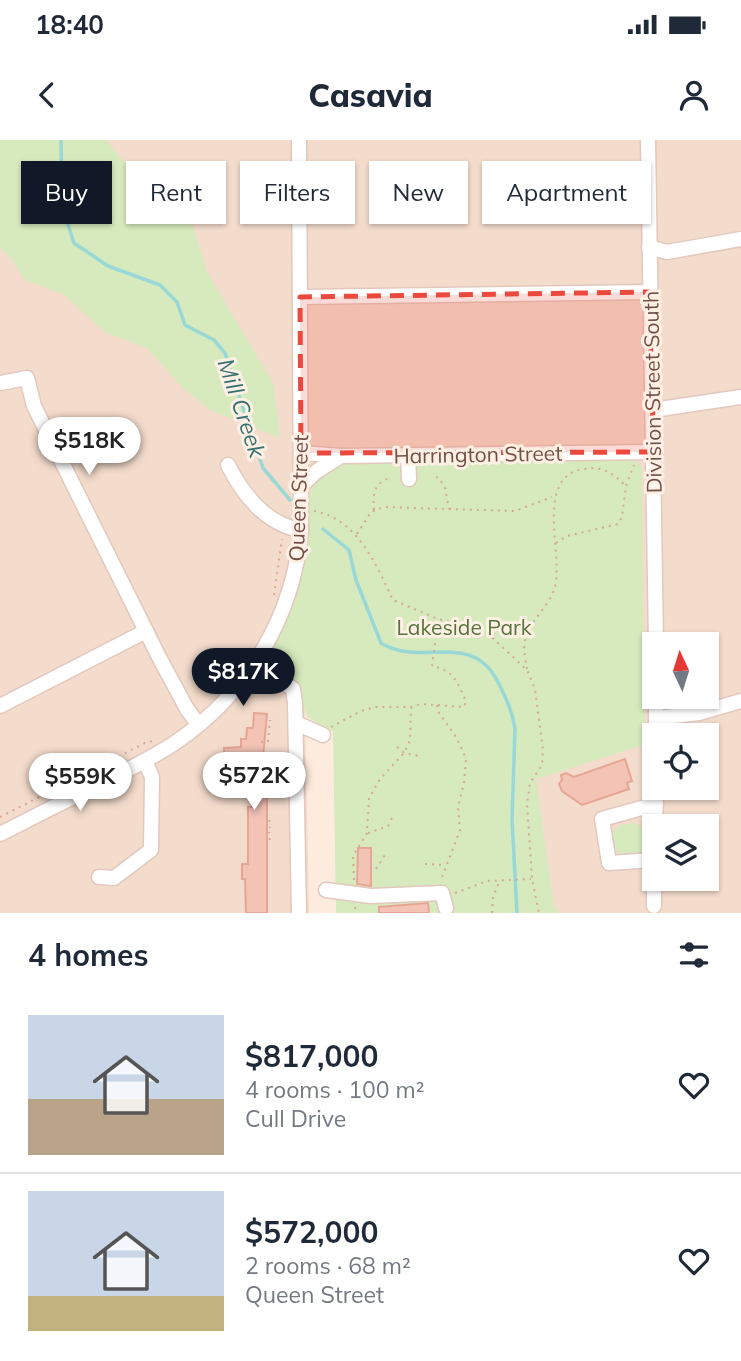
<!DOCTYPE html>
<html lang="en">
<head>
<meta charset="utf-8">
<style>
  body { margin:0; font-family:Mulish,sans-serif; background:#f6f6f7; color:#1f2937; height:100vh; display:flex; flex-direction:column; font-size:26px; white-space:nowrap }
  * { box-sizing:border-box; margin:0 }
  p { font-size:23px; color:#747a83 }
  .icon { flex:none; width:38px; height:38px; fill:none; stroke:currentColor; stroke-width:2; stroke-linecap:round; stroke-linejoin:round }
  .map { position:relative; height:773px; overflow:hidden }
  .details { display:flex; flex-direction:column; background:#fff; flex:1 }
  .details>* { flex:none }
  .top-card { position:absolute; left:21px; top:21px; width:700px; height:63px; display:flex; gap:14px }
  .needle { width:46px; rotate:356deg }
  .buttons { position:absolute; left:642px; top:492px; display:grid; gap:14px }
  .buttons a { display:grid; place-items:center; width:77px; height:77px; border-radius:0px; background:#fff; box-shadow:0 2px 5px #0004; font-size:35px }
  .price { position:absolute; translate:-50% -60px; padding:0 16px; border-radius:24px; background:#fff; color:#222; font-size:23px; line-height:46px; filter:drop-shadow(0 2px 4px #0008) }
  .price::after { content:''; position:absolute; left:50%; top:42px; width:21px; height:16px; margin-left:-10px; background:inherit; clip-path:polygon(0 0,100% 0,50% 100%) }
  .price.current { background:#111827; color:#fff }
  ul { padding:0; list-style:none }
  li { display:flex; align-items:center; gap:21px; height:175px; padding:0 28px }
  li+li { border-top:2px solid #e0e1e3 }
  li span { display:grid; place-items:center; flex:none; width:196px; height:140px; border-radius:0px; color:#555 }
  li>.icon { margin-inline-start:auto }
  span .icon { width:84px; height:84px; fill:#fffc; stroke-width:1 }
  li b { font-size:30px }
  h2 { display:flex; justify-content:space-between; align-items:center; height:84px; padding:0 28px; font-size:30px }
  .tag { padding:0 24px; border-radius:0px; background:#fff; box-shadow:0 2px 5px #0004; font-size:24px; line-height:63px }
  .tag.current { background:#111827; color:#fff }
  .status { display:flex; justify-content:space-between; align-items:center; height:49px; padding:0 35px; background:#fff; direction:ltr }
  .status svg { height:19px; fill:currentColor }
  header { display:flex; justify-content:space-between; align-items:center; height:91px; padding:0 28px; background:#fff; font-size:32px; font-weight:800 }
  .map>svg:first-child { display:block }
  .residential { fill:#f4dccc; fill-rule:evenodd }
  .green { fill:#d6eabd }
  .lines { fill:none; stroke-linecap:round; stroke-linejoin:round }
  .stream { stroke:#99d8d7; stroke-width:3.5 }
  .building { fill:#f3c3b5; stroke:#e6a695; stroke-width:2 }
  .minor-casing { stroke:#e2c8bd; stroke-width:17 }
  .path { stroke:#d7a799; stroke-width:2; stroke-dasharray:2 5; stroke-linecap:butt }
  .minor { stroke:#fff; stroke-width:14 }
  .marked { fill:#eb493e; fill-opacity:0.2; stroke:#eb493e; stroke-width:5; stroke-dasharray:14 9; stroke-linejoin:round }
  .labels { text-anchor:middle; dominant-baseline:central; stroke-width:6; stroke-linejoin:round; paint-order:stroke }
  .street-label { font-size:21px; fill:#734f46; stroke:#fff0e5 }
  .park-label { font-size:21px; fill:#55743c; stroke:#fff0e5 }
  .water-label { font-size:23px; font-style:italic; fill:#377272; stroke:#fff0e5 }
</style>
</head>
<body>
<div class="status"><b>18:40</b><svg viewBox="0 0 49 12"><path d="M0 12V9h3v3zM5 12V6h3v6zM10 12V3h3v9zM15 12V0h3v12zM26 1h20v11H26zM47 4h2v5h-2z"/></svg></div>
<header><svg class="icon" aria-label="back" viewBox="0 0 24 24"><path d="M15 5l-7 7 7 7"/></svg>Casavia<svg class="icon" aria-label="person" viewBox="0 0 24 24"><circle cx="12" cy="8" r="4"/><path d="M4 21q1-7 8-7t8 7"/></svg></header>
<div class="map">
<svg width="741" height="773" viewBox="0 0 741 773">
  <rect width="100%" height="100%" fill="#fdecde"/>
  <!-- residential -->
  <path class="residential" d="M0 0H741V773H560L554 766 535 639 646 604 644 570 308 386 302 435 295 460 268 517 300 551 305 563 309 773H0ZM654 504H707V556H654ZM654 595H707V648H654ZM654 686H707V738H654Z"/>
  <!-- green -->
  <g class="green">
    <polygon points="0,0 106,0 144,46 194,88 207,132 273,243 280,298 210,270 184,249 147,208 105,192 63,154 25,140 12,120 0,107"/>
    <path d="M622 317 635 320 642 328 644 570 647 604 536 639 554 766 560 773H336L333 592 307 577 300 551 271 526 268 517C286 484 302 448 306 410 308 392 304 368 311 351 318 336 331 326 348 323Z"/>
    <path d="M636 683 641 687 644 706 642 712C608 726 593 683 636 683Z"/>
  </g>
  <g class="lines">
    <!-- stream -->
    <g class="stream">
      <polyline points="61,0 62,67 74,103 108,126 160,145 177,162 185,185 214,200 225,213 263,328 290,360"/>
      <path d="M323 389 349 410 356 440 381 503C421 528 471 489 498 542 506 558 512 571 515 588L512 679 517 773"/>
    </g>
  </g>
  <!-- building -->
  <g class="building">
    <polygon points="254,573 267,574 263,617 266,617 267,628 267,773 246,773 245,739 242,739 242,724 248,724 248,667 253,667 250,631 225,632 224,608 241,607 241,599 246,599 247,588 253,588"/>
    <polygon points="625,619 632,641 627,643 629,649 582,665 562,651 559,644 562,640 561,635 566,633 574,637"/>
    <polygon points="358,708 371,708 371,746 357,744"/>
    <polygon points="428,763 429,773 379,773 379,767"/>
  </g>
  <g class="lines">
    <!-- minor casing -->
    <g class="minor-casing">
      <g id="minor">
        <polyline points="648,0 656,504"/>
        <polyline points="649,107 667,112 741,99"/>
        <polyline points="300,157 649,152"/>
        <polyline points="0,243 27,238 34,266 160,519 187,569 198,584"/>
        <polyline points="653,270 741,257"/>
        <polyline points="301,313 341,316 654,312"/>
        <polyline points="408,315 409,339"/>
        <path d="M228 325C243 355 267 385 301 390"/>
        <polyline points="301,346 317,331 341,316"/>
        <polyline points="256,523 293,549 295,563 299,773"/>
        <polyline points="656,556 656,595"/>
        <polyline points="0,566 146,491"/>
        <polyline points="657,578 699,573 741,561"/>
        <polyline points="296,583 323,595"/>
        <polyline points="655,686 656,648"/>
        <path d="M0 694C33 677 67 660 100 644 127 630 155 617 179 600 249 551 294 475 301 390L299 0"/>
        <polyline points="653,720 609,723 602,679 656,664"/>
        <polyline points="99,737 114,738 151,710 152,637 145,621"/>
        <polyline points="326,750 371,756 442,753 446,768"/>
        <polyline points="654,766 654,691"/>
      </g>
    </g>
    <!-- path -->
    <g class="path">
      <polyline points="436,337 439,338 445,348 449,369"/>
      <path d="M374 370C373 356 373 345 387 339"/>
      <path d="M314 371C358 379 376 425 393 460L438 479 473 487 487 493 527 530 535 549 543 610 542 625 530 643 527 664 532 739 539 773"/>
      <polyline points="357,394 371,372 383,367 515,371 552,357"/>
      <polyline points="556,403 567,396 618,384 622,377 626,346 634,325"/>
      <polyline points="274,455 282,399"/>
      <path d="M527 529C526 521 523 511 525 502 528 479 553 466 556 441 561 408 536 335 584 329 604 326 612 333 626 346"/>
      <polyline points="437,565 439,573 456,597 466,618 464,643 458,667 460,690 441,740"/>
      <path d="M331 587 361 571 375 567H411L421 564 464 567 466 561C456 541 455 531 432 526L438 480"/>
      <polyline points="261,602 268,602 270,580"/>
      <polyline points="397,607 404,613 419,616"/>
      <polyline points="266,676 269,676 270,688"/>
      <polyline points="0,677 145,603 156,600"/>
      <polyline points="368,693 388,686 392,678"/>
      <polyline points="266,703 270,703 269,692"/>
      <polyline points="425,724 446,725"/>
      <polyline points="376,729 385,715"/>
      <polyline points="354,740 353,716 367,693 369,658 380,639 404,613 410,600 411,568"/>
      <polyline points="455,753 487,741 531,739"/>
      <polyline points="355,767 356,773"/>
      <polyline points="492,773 493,757 500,740"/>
    </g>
    <!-- minor -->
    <use href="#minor" class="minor"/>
  </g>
  <!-- marked area -->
  <path class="marked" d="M649 152 654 312 301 313 300 157Z"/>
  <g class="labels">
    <!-- street labels -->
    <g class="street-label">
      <text transform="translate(652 252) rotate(-91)">Division Street South</text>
      <text transform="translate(478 314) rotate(-1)">Harrington Street</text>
      <text transform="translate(298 358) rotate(-88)">Queen Street</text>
    </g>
    <!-- park labels -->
    <g class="park-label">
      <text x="464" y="487">Lakeside Park</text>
    </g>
    <!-- water labels -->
    <g class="water-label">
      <text transform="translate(242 268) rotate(71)">Mill Creek</text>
    </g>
  </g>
</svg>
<div class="buttons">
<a><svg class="needle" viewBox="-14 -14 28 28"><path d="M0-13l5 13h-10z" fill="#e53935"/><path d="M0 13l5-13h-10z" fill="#747a83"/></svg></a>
<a><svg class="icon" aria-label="locate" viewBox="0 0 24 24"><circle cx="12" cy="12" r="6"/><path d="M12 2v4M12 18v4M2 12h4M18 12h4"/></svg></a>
<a><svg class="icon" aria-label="layers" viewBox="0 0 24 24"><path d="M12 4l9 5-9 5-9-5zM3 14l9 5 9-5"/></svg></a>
</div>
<b class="price" style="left:89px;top:337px">$518K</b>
<b class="price current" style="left:243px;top:568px">$817K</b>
<b class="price" style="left:254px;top:672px">$572K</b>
<b class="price" style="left:80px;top:673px">$559K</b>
<div class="top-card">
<a class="tag current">Buy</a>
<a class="tag">Rent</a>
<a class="tag">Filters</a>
<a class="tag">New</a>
<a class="tag">Apartment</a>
</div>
</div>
<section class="details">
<h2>4 homes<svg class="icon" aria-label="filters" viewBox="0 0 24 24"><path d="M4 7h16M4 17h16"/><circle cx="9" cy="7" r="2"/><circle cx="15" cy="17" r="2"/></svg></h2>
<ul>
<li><span style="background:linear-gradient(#c9d6e8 60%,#b9a48a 0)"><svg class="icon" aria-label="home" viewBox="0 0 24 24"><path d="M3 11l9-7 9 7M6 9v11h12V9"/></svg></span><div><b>$817,000</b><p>4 rooms · 100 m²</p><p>Cull Drive</p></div><svg class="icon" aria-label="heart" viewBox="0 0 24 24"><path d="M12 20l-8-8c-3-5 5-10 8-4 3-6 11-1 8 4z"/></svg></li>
<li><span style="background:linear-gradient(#c9d6e8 75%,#c2b280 0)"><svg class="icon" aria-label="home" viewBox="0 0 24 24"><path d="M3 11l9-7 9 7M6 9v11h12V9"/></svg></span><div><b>$572,000</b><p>2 rooms · 68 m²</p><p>Queen Street</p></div><svg class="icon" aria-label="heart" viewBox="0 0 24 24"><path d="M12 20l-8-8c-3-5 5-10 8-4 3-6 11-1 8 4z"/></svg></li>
</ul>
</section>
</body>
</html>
